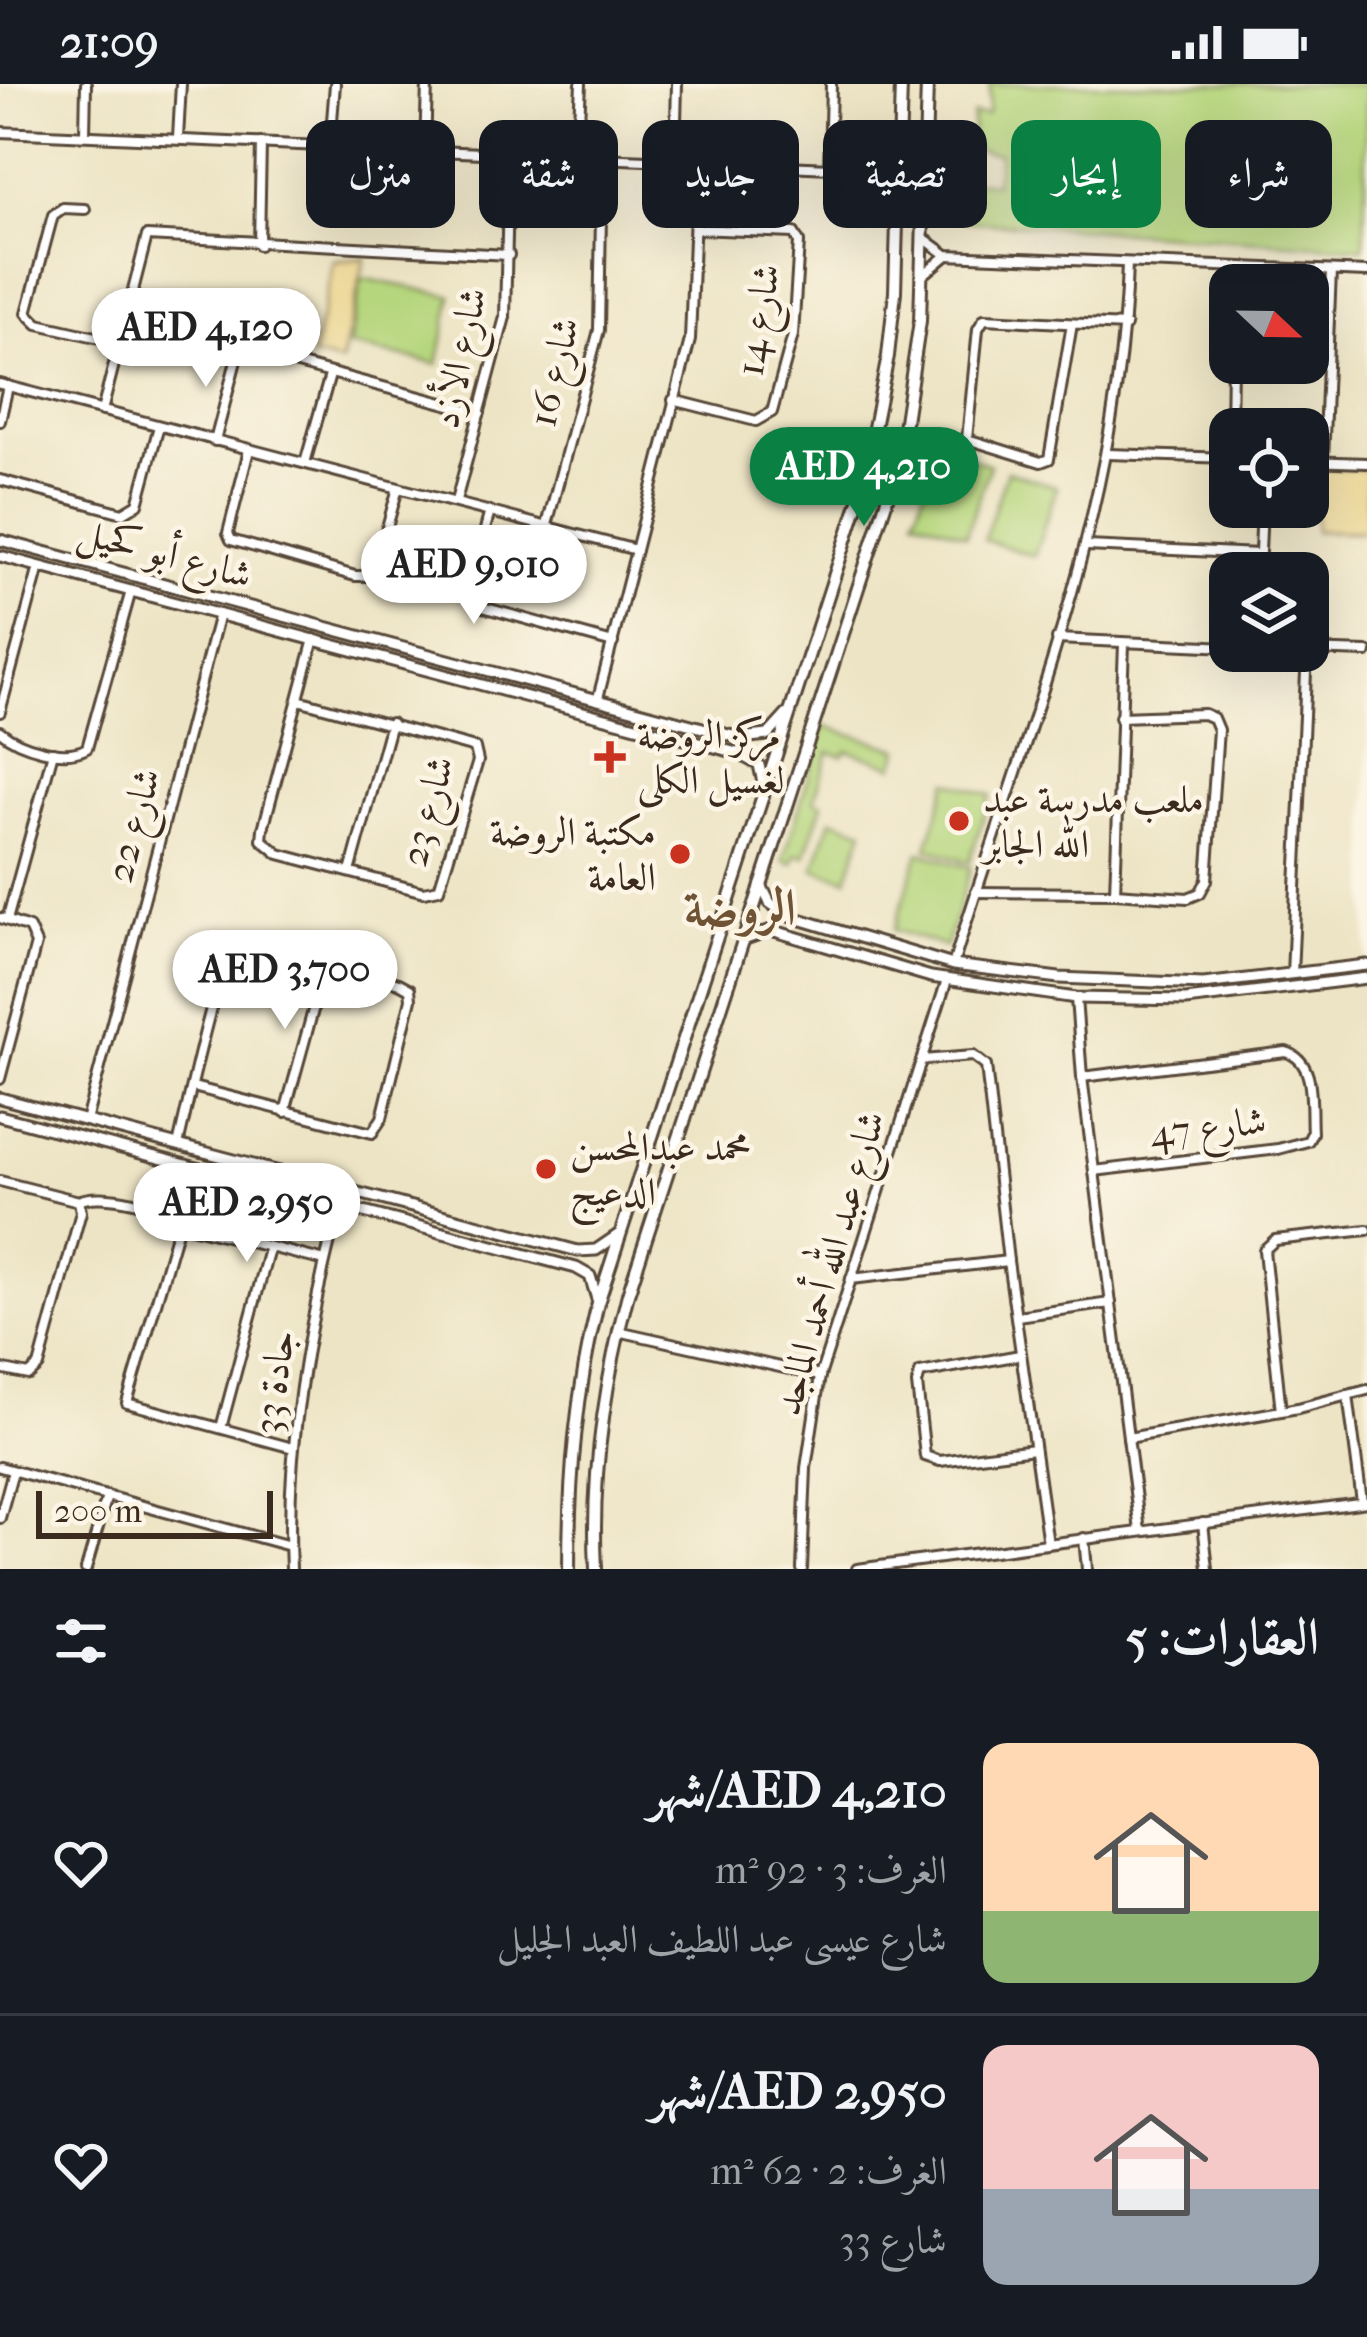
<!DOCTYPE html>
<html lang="ar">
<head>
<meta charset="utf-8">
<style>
  body { margin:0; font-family:"IM FELL French Canon",Amiri,serif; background:#20242c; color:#f1f3f6; direction:rtl; height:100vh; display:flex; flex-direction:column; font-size:45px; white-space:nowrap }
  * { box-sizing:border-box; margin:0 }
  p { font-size:39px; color:#9ea1a6 }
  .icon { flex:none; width:66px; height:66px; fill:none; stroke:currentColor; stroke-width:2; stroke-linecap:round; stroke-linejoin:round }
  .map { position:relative; height:1485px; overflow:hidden; direction:ltr }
  .side { display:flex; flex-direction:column; background:#171b24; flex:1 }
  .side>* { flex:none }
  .hud { position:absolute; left:36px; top:36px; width:1296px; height:108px; direction:rtl; display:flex; gap:24px }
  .needle { width:78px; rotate:112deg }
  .tools { position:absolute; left:1209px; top:180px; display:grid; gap:24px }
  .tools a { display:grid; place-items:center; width:120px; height:120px; border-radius:24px; background:#171b24; box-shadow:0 12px 48px #0002; font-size:60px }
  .scale { position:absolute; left:36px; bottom:30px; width:237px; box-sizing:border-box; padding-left:12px; border:6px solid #3b2a1e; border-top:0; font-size:33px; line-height:42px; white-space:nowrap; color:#3b2a1e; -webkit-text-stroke:9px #fcf5e5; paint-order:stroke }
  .price { position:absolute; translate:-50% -102px; padding:0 27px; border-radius:42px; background:#fff; color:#222; font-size:39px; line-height:78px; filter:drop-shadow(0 3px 6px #0008) }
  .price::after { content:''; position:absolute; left:50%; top:72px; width:36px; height:27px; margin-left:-18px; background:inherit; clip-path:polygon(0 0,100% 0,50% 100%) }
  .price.on { background:#0b8043; color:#fff }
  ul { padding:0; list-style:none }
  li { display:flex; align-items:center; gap:36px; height:300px; padding:0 48px }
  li+li { border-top:3px solid #363941 }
  li span { display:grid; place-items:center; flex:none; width:336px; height:240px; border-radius:24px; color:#555 }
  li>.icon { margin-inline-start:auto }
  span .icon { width:144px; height:144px; fill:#fffc; stroke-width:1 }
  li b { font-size:51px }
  h2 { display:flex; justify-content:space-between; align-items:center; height:144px; padding:0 48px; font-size:51px }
  .chip { padding:0 42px; border-radius:24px; background:#171b24; box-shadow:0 12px 48px #0002; font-size:42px; line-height:108px }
  .chip.on { background:#0b8043; color:#fff }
  .status { display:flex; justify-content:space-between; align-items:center; height:84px; padding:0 60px; background:#171b24; direction:ltr }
  .status svg { height:33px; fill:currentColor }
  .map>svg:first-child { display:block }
  .green { fill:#b6d67d; stroke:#78804e; stroke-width:3 }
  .sand { fill:#eeda9e; stroke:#94825e; stroke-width:3 }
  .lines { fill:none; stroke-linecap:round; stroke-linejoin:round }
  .minor-casing { stroke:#564637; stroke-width:14 }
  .tertiary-casing { stroke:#564637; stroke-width:15 }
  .secondary-casing { stroke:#564637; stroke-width:16 }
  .minor { stroke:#fff; stroke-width:8 }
  .tertiary { stroke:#fff; stroke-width:9 }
  .secondary { stroke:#fff; stroke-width:10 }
  .poi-dot { fill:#c8321e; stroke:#fcf5e5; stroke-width:4.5 }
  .labels { text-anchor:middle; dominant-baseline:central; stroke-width:9; stroke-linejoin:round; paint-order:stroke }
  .street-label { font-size:39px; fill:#3b2a1e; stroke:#fcf5e5 }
  .poi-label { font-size:39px; fill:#3b2a1e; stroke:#fcf5e5; text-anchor:start }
  .district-label { font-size:51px; font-weight:bold; fill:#705334; stroke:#fcf5e5 }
</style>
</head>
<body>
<div class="status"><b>21:09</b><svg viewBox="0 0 49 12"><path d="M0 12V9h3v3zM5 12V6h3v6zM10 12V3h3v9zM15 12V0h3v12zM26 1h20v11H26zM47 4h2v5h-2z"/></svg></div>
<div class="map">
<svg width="1367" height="1485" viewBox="0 0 1367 1485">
  <rect width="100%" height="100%" fill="#fcf5e5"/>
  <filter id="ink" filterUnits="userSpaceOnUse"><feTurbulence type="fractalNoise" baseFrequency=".00833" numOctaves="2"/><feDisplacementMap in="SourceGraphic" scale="24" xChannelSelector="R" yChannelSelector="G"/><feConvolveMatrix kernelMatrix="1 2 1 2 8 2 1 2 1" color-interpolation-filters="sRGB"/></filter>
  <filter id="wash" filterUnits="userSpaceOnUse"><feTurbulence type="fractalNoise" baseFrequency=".004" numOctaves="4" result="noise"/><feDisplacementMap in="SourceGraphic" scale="48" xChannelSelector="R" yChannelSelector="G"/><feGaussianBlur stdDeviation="2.7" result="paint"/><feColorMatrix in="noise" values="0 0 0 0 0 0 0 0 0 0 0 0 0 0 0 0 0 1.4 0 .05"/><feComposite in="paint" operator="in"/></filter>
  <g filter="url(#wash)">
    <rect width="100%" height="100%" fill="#ede4c5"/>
    <!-- green -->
    <g class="green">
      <polygon points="990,0 1367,0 1364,164 964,137 967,97 995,99 999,70 978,67 972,57 973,31 988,31"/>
      <polygon points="362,194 452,212 438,280 349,262"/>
      <polygon points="939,364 990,381 966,451 915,433"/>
      <polygon points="1007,387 1057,403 1034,472 984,456"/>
      <polygon points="824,642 900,665 894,682 846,666 843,672 829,668 814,716 823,720 805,772 796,770 793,780 783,777"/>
      <polygon points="948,697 991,711 969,778 927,764"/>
      <polygon points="831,735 864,746 847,795 814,785"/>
      <polygon points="919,768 971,784 946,863 894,846"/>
    </g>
    <!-- sand -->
    <g class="sand">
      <polygon points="365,174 341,279 312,272 334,177"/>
      <polygon points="1316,384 1367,385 1367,448 1315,447"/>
    </g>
  </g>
  <g filter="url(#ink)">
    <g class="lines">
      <!-- minor casing -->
      <g class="minor-casing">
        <g id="minor">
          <polyline points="0,48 855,85 879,91 895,108"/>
          <polyline points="85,50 86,0"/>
          <polyline points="178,54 181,0"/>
          <polyline points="330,61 335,0"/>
          <polyline points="425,66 427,0"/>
          <polyline points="577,73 581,0"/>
          <polyline points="675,77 677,0"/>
          <polyline points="829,84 831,0"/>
          <polyline points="863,84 879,78 898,62"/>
          <polyline points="85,125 63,124 53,131 27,229 38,240 118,258"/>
          <polyline points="925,155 947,171 1367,188"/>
          <polyline points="259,161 261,59"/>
          <polyline points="922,192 946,172"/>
          <polyline points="1234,201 1234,183"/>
          <polyline points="126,234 480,329"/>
          <polyline points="1072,240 1049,375 1041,378 967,355 978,245 984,235 1126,242"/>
          <polyline points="0,300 636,466"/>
          <polyline points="673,316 756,337 772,328 793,251 799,158 794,149 696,145"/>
          <polyline points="102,327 147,152 509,171"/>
          <polyline points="0,337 8,302"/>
          <polyline points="1231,345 1232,279"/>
          <polyline points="215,357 239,265"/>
          <polyline points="249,366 228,449 231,456 355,492 366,492 375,486 398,404"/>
          <polyline points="1108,370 1230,374"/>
          <polyline points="1308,377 1367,379"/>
          <polyline points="1323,377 1331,187"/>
          <polyline points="305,379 330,291"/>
          <polyline points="0,396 123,429 138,420 159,342"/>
          <polyline points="456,417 505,233 509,70"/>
          <polyline points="490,427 468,508 479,522 613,559"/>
          <polyline points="547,441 599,246 602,74"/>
          <polyline points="1087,462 1259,470"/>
          <polyline points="1259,489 1262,423"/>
          <polyline points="1057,555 1230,563"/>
          <polyline points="1308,566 1367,568"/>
          <polyline points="598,614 690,256 697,78"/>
          <polyline points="298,616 475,664 478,677 439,805 424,808 279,770 262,756 263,745 314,555"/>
          <polyline points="0,628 39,483"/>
          <path d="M0 647C19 663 64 677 87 664L131 507"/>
          <polyline points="350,788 391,639"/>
          <polyline points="976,808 1115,809 1188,814 1200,809 1207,796 1218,646 1213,634 1204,630 1120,633"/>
          <polyline points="1115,809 1124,560"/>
          <polyline points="0,834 29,844 36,860 0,995"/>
          <polyline points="7,836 53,668"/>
          <path d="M953 881C1024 651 1121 423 1127 179"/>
          <polyline points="1292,890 1307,567"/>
          <polyline points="1076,914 1082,993 1140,1447"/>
          <polyline points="922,976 973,972 986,982 1008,1177 1048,1460"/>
          <path d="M1082 993 1286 968C1317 977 1310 1021 1312 1049L1308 1057 1278 1065 1094 1087"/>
          <polyline points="285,1028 326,879"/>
          <polyline points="86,1037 219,530"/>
          <path d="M178 1061C187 1025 217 880 235 860L254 858 399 899 410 905 411 915 382 1034 372 1049 193 1003"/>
          <polyline points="0,1097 79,1117"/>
          <path d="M79 1117C98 1106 168 1122 179 1140L325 1177"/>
          <polyline points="179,1140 127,1319 293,1364"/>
          <polyline points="851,1195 1008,1177"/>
          <polyline points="1017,1232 1111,1219"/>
          <polyline points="618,1247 820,1292"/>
          <polyline points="1020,1271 920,1289 917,1300 925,1372 940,1377 1034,1365"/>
          <polyline points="0,1285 29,1291 39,1282 81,1128 79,1117"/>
          <polyline points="1348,1311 1362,1418"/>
          <polyline points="1281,1327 1264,1166 1275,1156 1367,1146"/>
          <polyline points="221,1344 269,1165"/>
          <polyline points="1128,1354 1298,1324 1367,1306"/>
          <polyline points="0,1383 290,1462"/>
          <polyline points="0,1434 13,1387"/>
          <polyline points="1203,1439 1208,1485"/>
          <polyline points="1084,1454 1087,1485"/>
          <polyline points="86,1485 107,1412"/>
          <path d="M291 1485C285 1363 308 1240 339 1122"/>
          <polyline points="802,1485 806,1384 820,1292 947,896"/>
          <polyline points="857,1485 1367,1418"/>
        </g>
      </g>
      <!-- tertiary casing -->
      <g class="tertiary-casing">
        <g id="tertiary">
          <polyline points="0,456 740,654 768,651 787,630"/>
          <polyline points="0,472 737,669 759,681 764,703"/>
          <polyline points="761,801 770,819 789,832 953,881 1059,894 1203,900 1367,881"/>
          <polyline points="743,856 771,846 931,893 1076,914 1186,916 1367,894"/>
          <polyline points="0,1014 578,1167 596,1166 618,1151"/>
          <polyline points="0,1032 576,1184 590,1192 597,1215"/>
        </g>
      </g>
      <!-- secondary casing -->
      <g class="secondary-casing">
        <g id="secondary">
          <path d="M569 1485C569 1393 576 1308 598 1219L861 410 888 272 895 208 901 0"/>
          <path d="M596 1485C591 1391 604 1301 628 1210L886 418 904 344 920 237 927 0"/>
        </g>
      </g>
      <!-- minor -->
      <use href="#minor" class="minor"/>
      <!-- tertiary -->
      <use href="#tertiary" class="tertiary"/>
      <!-- secondary -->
      <use href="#secondary" class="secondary"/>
    </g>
  </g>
  <!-- markers -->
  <g class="poi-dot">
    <path d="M604 655h12v12h12v12h-12v12h-12v-12h-12v-12h12z"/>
    <circle cx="959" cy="737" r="12"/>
    <circle cx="680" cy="770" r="12"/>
    <circle cx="546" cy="1085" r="12"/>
  </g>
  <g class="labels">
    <!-- street labels -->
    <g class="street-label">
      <text transform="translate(758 236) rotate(-81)">شارع 14</text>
      <text transform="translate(459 274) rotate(-78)">شارع الأزد</text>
      <text transform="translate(554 288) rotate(-77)">شارع 16</text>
      <text transform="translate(165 469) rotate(15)">شارع أبو كحيل</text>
      <text transform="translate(427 727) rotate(-75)">شارع 23</text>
      <text transform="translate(133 741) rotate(-75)">شارع 22</text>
      <text transform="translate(1208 1043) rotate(-7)">شارع 47</text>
      <text transform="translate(829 1179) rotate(-74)">شارع عبد الله أحمد الماجد</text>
      <text transform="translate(274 1298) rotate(-82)">جادة 33</text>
    </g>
    <!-- poi labels -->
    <g class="poi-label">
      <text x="637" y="651">مركز الروضة<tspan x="637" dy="45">لغسيل الكلى</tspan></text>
      <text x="983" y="715">ملعب مدرسة عبد<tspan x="983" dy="45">الله الجابر</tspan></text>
      <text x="656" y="748" text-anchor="end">مكتبة الروضة<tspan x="656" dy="45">العامة</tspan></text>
      <text x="570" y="1063">محمد عبدالمحسن<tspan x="570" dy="45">الدعيج</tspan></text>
    </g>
    <!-- district labels -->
    <g class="district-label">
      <text x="740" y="824">الروضة</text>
    </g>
  </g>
</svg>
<div class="tools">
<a><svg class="needle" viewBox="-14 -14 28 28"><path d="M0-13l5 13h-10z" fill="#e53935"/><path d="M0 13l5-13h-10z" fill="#9ea1a6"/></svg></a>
<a><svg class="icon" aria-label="locate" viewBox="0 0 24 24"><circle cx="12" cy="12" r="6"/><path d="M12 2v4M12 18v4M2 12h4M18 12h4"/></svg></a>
<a><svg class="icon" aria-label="layers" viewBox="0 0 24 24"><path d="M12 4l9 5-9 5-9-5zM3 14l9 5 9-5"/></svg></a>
</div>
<div class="scale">200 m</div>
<b class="price" style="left:206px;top:306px">AED 4,120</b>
<b class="price on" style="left:864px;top:445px">AED 4,210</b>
<b class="price" style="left:474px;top:543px">AED 9,010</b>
<b class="price" style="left:285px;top:948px">AED 3,700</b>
<b class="price" style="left:247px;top:1181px">AED 2,950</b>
<div class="hud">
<a class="chip">شراء</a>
<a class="chip on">إيجار</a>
<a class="chip">تصفية</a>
<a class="chip">جديد</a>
<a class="chip">شقة</a>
<a class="chip">منزل</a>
</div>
</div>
<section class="side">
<h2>العقارات: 5<svg class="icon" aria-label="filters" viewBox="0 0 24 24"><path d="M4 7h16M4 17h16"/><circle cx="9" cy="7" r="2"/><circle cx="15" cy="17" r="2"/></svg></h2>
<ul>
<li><span style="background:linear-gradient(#ffd9b3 70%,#8fb573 0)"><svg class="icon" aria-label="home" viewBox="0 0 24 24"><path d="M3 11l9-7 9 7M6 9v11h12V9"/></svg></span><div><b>AED 4,210/شهر</b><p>الغرف: 3 · 92 m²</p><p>شارع عيسى عبد اللطيف العبد الجليل</p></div><svg class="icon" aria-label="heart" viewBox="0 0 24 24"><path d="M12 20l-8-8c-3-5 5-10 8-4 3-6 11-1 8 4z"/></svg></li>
<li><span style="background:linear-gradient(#f6c9c9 60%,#9aa5b1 0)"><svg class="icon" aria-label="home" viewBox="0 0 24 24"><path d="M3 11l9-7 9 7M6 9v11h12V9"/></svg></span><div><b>AED 2,950/شهر</b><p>الغرف: 2 · 62 m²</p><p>شارع 33</p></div><svg class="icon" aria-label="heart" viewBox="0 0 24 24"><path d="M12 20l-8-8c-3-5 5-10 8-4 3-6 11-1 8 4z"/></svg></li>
</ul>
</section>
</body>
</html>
